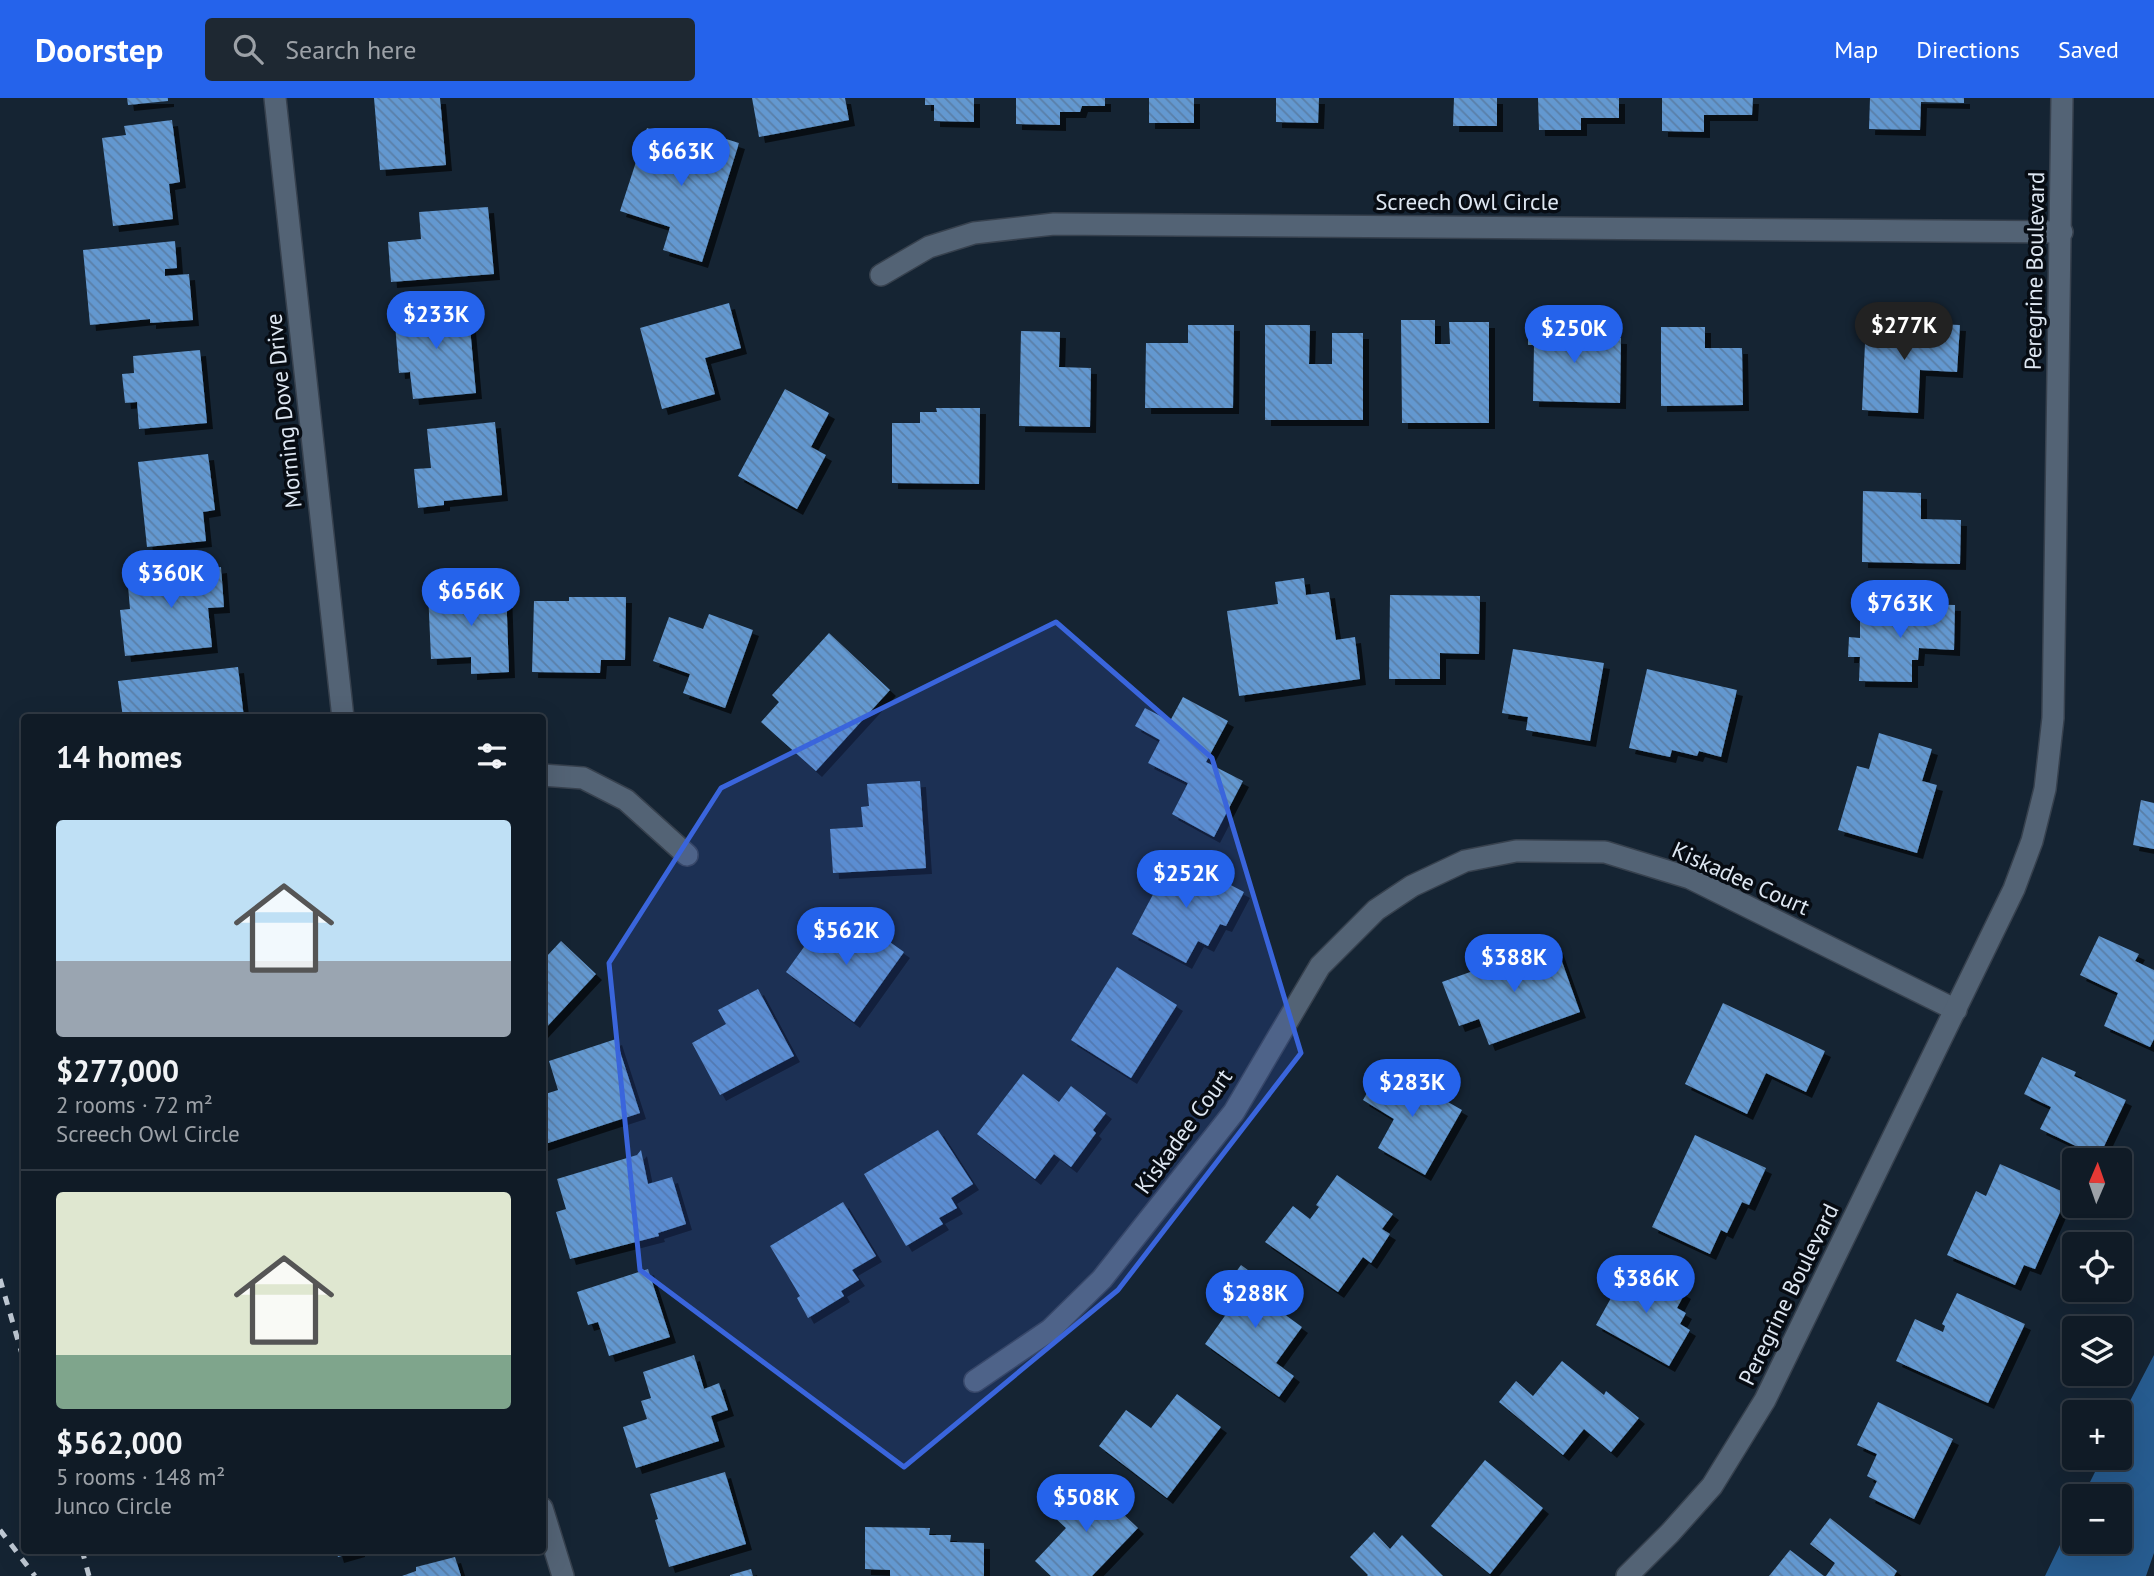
<!DOCTYPE html>
<html lang="en">
<head>
<meta charset="utf-8">
<style>
  body { margin:0; font-family:"PT Sans",sans-serif; background:#1e2832; color:#f1f3f6; height:100vh; display:flex; flex-direction:column; font-size:26px; white-space:nowrap }
  * { box-sizing:border-box; margin:0 }
  p { font-size:23px; color:#9ca1a7 }
  .icon { flex:none; width:38px; height:38px; fill:none; stroke:currentColor; stroke-width:2; stroke-linecap:round; stroke-linejoin:round }
  .map { position:relative; flex:1; overflow:hidden }
  .drawer { position:absolute; left:21px; top:616px; width:525px; height:840px; display:flex; flex-direction:column; background:#101b26; border-radius:7px; box-shadow:0 7px 28px #0002,0 0 0 2px #303943 }
  .drawer>* { flex:none }
  .needle { width:46px; rotate:2deg }
  .buttons { position:absolute; left:2062px; top:1050px; display:grid; gap:14px }
  .buttons a { display:grid; place-items:center; width:70px; height:70px; border-radius:7px; background:#101b26; box-shadow:0 7px 28px #0002,0 0 0 2px #303943; font-size:35px }
  .price { position:absolute; translate:-50% -60px; padding:0 16px; border-radius:24px; background:#2563eb; color:#fff; font-size:23px; line-height:46px; filter:drop-shadow(0 2px 4px #0008) }
  .price::after { content:''; position:absolute; left:50%; top:42px; width:21px; height:16px; margin-left:-10px; background:inherit; clip-path:polygon(0 0,100% 0,50% 100%) }
  .price.selected { background:#222; color:#fff }
  ul { padding:0; list-style:none }
  li { display:grid; align-content:center; gap:14px; height:371px; padding:0 35px }
  li+li { border-top:2px solid #303943 }
  li span { display:grid; place-items:center; height:217px; border-radius:7px; color:#555 }
  li>.icon { margin-inline-start:auto }
  span .icon { width:126px; height:126px; fill:#fffc; stroke-width:1 }
  li b { font-size:30px }
  h2 { display:flex; justify-content:space-between; align-items:center; height:84px; padding:0 35px; font-size:30px }
  header { display:flex; align-items:center; gap:42px; box-sizing:border-box; height:98px; padding:0 35px; background:#2563eb; color:#fff }
  header strong { font-size:33px }
  nav { display:flex; gap:38px; margin-inline-start:auto; font-size:24px }
  .search { width:490px; height:63px; background:#1e2832; display:flex; align-items:center; gap:18px; box-sizing:border-box; padding:0 24px; border-radius:7px; color:#9ca1a7; font-size:26px }
  .map>svg:first-child { display:block }
  .water { fill:#275c90 }
  .building { fill:url(#building-back-hatch); filter:url(#shadow) }
  .lines { fill:none; stroke-linecap:round; stroke-linejoin:round }
  .minor-casing { stroke:#37414e; stroke-width:24 }
  .minor { stroke:#536375; stroke-width:21 }
  .rail { stroke:#c0cad5; stroke-width:5; stroke-dasharray:9 9; stroke-linecap:butt }
  .marked { fill:#3a65dc; fill-opacity:0.2; stroke:#3a65dc; stroke-width:5; stroke-linejoin:round }
  .labels { text-anchor:middle; dominant-baseline:central; stroke-width:7; stroke-linejoin:round; paint-order:stroke }
  .street-label { font-size:23px; fill:#dee7f2; stroke:#070c13 }
</style>
</head>
<body>
<header>
<strong>Doorstep</strong>
<div class="search"><svg class="icon" aria-label="search" viewBox="0 0 24 24"><circle cx="10" cy="10" r="6"/><path d="M15 15l6 6"/></svg>Search here</div>
<nav><a>Map</a><a>Directions</a><a>Saved</a></nav>
</header>
<div class="map">
<svg width="2154" height="1478" viewBox="0 0 2154 1478">
  <defs>
    <pattern id="building-back-hatch" width="6" height="6" patternUnits="userSpaceOnUse" patternTransform="scale(1.75)"><rect width="6" height="6" fill="#6398d0"/><path d="M-1 5l2 2M0 0l6 6M5-1l2 2" fill="none" stroke="#597fa8"/></pattern>
    <filter id="shadow"><feDropShadow dx="6" dy="6" stdDeviation="0" flood-color="#0009"/></filter>
  </defs>
  <rect width="100%" height="100%" fill="#152433"/>
  <!-- water -->
  <polygon class="water" points="2154,1257 2154,1455 2146,1478 2045,1478 2074,1418 2074,1444 2119,1444 2119,1398 2083,1398 2102,1360 2119,1360 2119,1324"/>
  <!-- building -->
  <g class="building">
    <polygon points="127,0 168,0 168,3 128,7"/>
    <polygon points="374,0 440,0 446,67 380,72"/>
    <polygon points="752,0 845,0 849,22 759,39"/>
    <polygon points="925,0 974,0 974,24 934,23 934,7 925,7"/>
    <polygon points="1016,0 1105,0 1105,8 1082,8 1080,14 1060,14 1060,27 1016,26"/>
    <rect x="1149" y="0" width="45" height="25"/>
    <polygon points="1276,0 1319,0 1318,25 1276,24"/>
    <polygon points="1454,0 1497,0 1497,28 1453,28"/>
    <polygon points="1538,0 1619,0 1619,20 1581,20 1581,32 1539,32"/>
    <polygon points="1662,0 1753,0 1752,17 1704,17 1704,34 1662,33"/>
    <polygon points="1870,0 1964,0 1964,5 1921,4 1920,32 1869,31"/>
    <polygon points="172,22 180,84 169,86 173,121 113,128 102,40 126,37 124,28"/>
    <polygon points="647,30 707,48 710,36 739,45 702,164 663,152 670,129 620,113"/>
    <polygon points="488,109 494,176 391,184 388,144 421,141 419,114"/>
    <polygon points="175,143 177,170 165,171 165,178 189,176 193,222 150,225 150,221 90,227 83,152"/>
    <polygon points="729,205 741,250 705,260 715,296 662,311 640,230"/>
    <polygon points="468,207 476,295 413,301 410,274 399,275 394,214"/>
    <polygon points="1401,222 1435,222 1435,246 1450,246 1449,224 1489,224 1489,325 1402,325"/>
    <polygon points="1866,223 1960,227 1957,274 1920,272 1918,315 1862,312"/>
    <polygon points="1528,225 1571,226 1571,234 1597,234 1597,239 1621,240 1620,305 1533,303 1534,247 1528,247"/>
    <polygon points="1188,227 1234,227 1233,310 1145,310 1146,245 1188,245"/>
    <polygon points="1265,227 1310,227 1309,266 1332,266 1332,235 1363,235 1363,322 1265,322"/>
    <polygon points="1661,229 1705,229 1705,250 1742,250 1743,307 1661,308"/>
    <polygon points="1021,233 1060,234 1059,269 1091,270 1090,329 1019,328"/>
    <polygon points="200,252 207,325 139,331 137,304 125,305 122,276 134,275 133,258"/>
    <polygon points="785,291 829,315 811,349 826,357 797,411 738,378"/>
    <polygon points="936,310 980,310 979,386 892,385 892,325 920,325 920,314 937,314"/>
    <polygon points="495,324 502,397 444,403 444,407 418,410 414,371 431,370 427,331"/>
    <polygon points="208,356 215,412 203,414 206,443 147,449 138,364"/>
    <polygon points="1863,393 1921,395 1921,421 1961,422 1960,466 1862,464"/>
    <polygon points="214,464 214,470 221,469 224,509 208,510 212,549 125,558 120,512 130,511 127,477 199,469 198,466"/>
    <polygon points="1304,480 1306,497 1329,494 1336,542 1355,539 1360,581 1239,598 1227,513 1278,506 1275,484"/>
    <polygon points="506,490 509,574 471,576 471,559 431,561 428,493"/>
    <polygon points="1390,497 1480,498 1479,556 1440,555 1440,581 1389,581"/>
    <polygon points="569,499 626,499 625,562 601,562 600,575 532,574 534,503 569,503"/>
    <polygon points="1911,506 1955,507 1954,552 1919,550 1918,562 1912,562 1912,584 1859,583 1860,559 1848,559 1849,539 1860,540 1860,511 1911,513"/>
    <polygon points="709,516 753,532 725,610 683,595 690,576 653,563 669,519 703,531"/>
    <polygon points="829,535 890,592 816,673 761,624 779,604 772,597"/>
    <polygon points="1513,551 1604,565 1590,643 1526,632 1528,619 1502,615"/>
    <polygon points="238,569 244,620 123,620 118,583"/>
    <polygon points="1647,571 1737,592 1721,659 1699,653 1697,658 1672,652 1670,659 1629,650"/>
    <polygon points="1183,599 1228,623 1206,664 1243,683 1214,739 1172,716 1188,685 1148,665 1160,642 1135,628 1145,610 1170,623"/>
    <polygon points="1879,635 1932,651 1922,683 1937,687 1917,755 1838,732 1857,668 1869,671"/>
    <polygon points="920,683 926,770 833,775 830,731 863,729 861,709 869,708 867,686"/>
    <polygon points="2141,702 2154,705 2154,751 2133,747"/>
    <polygon points="1174,757 1244,794 1226,828 1220,826 1208,848 1198,843 1186,865 1132,836"/>
    <polygon points="852,817 904,854 854,924 786,874 814,835 831,846"/>
    <polygon points="2099,838 2139,856 2135,863 2154,872 2154,941 2150,949 2104,928 2118,895 2080,877"/>
    <polygon points="561,843 596,876 542,934 542,853 547,858"/>
    <polygon points="1555,844 1580,914 1489,947 1479,921 1459,928 1442,884"/>
    <polygon points="1117,869 1177,907 1131,980 1071,942"/>
    <polygon points="758,891 794,958 720,997 692,945 726,926 718,912"/>
    <polygon points="1723,905 1825,953 1806,994 1766,975 1747,1016 1685,986"/>
    <polygon points="616,941 640,1015 542,1047 542,997 558,992 549,963"/>
    <polygon points="2042,959 2076,974 2074,978 2126,1002 2099,1059 2040,1031 2051,1009 2024,996"/>
    <polygon points="1383,967 1462,1012 1425,1077 1378,1050 1394,1021 1363,1002"/>
    <polygon points="1023,976 1059,1004 1071,988 1106,1015 1093,1032 1096,1035 1071,1069 1054,1056 1035,1081 977,1036"/>
    <polygon points="938,1032 973,1086 951,1100 957,1110 939,1120 943,1126 906,1148 864,1076"/>
    <polygon points="1695,1037 1766,1070 1749,1107 1742,1104 1727,1135 1721,1132 1710,1156 1652,1129"/>
    <polygon points="641,1052 648,1086 672,1079 686,1126 658,1135 659,1138 570,1161 556,1114 566,1111 557,1081 637,1057"/>
    <polygon points="2000,1066 2068,1096 2035,1171 2024,1167 2015,1187 1947,1157 1976,1093 1986,1098"/>
    <polygon points="1337,1077 1393,1116 1382,1131 1390,1136 1371,1165 1363,1159 1338,1194 1265,1144 1293,1108 1310,1121 1319,1109 1316,1107"/>
    <polygon points="843,1104 876,1158 852,1172 859,1182 841,1193 844,1198 808,1220 797,1200 800,1198 770,1148"/>
    <polygon points="1631,1164 1685,1195 1677,1210 1686,1215 1680,1226 1690,1232 1669,1268 1596,1227"/>
    <polygon points="1241,1167 1289,1202 1280,1213 1302,1229 1276,1265 1294,1278 1279,1299 1205,1246 1229,1212 1215,1203"/>
    <polygon points="648,1171 670,1239 609,1258 598,1224 588,1227 577,1194"/>
    <polygon points="1957,1195 2025,1226 1988,1305 1896,1263 1915,1221 1943,1234 1945,1228 1942,1226"/>
    <polygon points="694,1257 704,1291 719,1285 728,1312 711,1318 719,1343 636,1370 623,1329 647,1321 641,1303 651,1300 643,1274"/>
    <polygon points="1562,1263 1604,1297 1606,1293 1639,1320 1611,1354 1584,1331 1563,1357 1499,1304 1516,1283 1533,1298"/>
    <polygon points="1177,1296 1221,1329 1167,1400 1099,1348 1126,1312 1151,1330"/>
    <polygon points="1878,1304 1953,1341 1914,1421 1869,1399 1877,1383 1867,1378 1877,1356 1857,1347"/>
    <polygon points="1485,1362 1543,1410 1490,1476 1431,1428"/>
    <polygon points="725,1374 746,1446 669,1469 655,1422 658,1421 650,1396"/>
    <polygon points="1085,1380 1138,1430 1092,1478 1051,1478 1035,1463 1066,1430 1051,1416"/>
    <polygon points="1830,1420 1897,1473 1894,1478 1826,1478 1835,1465 1810,1446"/>
    <polygon points="865,1429 930,1430 929,1437 951,1437 950,1444 984,1445 984,1478 890,1478 890,1472 865,1471"/>
    <polygon points="1374,1434 1390,1451 1402,1437 1443,1478 1367,1478 1368,1477 1350,1459"/>
    <polygon points="336,1452 359,1452 359,1453 338,1459"/>
    <polygon points="1790,1452 1824,1478 1769,1478"/>
    <polygon points="455,1459 461,1478 402,1478 416,1473 416,1469"/>
    <polygon points="751,1471 753,1478 730,1478 730,1477"/>
  </g>
  <g class="lines">
    <!-- minor casing -->
    <g class="minor-casing">
      <g id="minor">
        <polyline points="275,0 343,620"/>
        <polyline points="881,177 929,149 974,135 1054,126 2062,134"/>
        <polyline points="542,677 583,680 626,702 687,757"/>
        <polyline points="975,1283 1050,1232 1102,1181 1234,1014 1320,868 1376,812 1412,788 1465,763 1516,753 1605,754 1690,780 1956,912"/>
        <polyline points="542,1410 563,1478"/>
        <polyline points="1627,1478 1670,1435 1712,1388 1765,1302 2014,791 2032,743 2045,691 2053,620 2062,0"/>
      </g>
    </g>
    <!-- minor -->
    <use href="#minor" class="minor"/>
    <!-- rail -->
    <g class="rail">
      <polyline points="0,1181 24,1263"/>
      <polyline points="0,1432 35,1478"/>
      <polyline points="82,1452 89,1478"/>
    </g>
  </g>
  <!-- marked area -->
  <path class="marked" d="M1056 524 1212 660 1301 955 1118 1192 904 1369 640 1172 609 865 721 690Z"/>
  <g class="labels">
    <!-- street labels -->
    <g class="street-label">
      <text x="1467" y="103">Screech Owl Circle</text>
      <text transform="translate(2034 173) rotate(-89)">Peregrine Boulevard</text>
      <text transform="translate(283 313) rotate(-96)">Morning Dove Drive</text>
      <text transform="translate(1741 780) rotate(24)">Kiskadee Court</text>
      <text transform="translate(1183 1033) rotate(-54)">Kiskadee Court</text>
      <text transform="translate(1788 1196) rotate(-64)">Peregrine Boulevard</text>
    </g>
  </g>
</svg>
<div class="buttons">
<a><svg class="needle" viewBox="-14 -14 28 28"><path d="M0-13l5 13h-10z" fill="#e53935"/><path d="M0 13l5-13h-10z" fill="#9ca1a7"/></svg></a>
<a><svg class="icon" aria-label="locate" viewBox="0 0 24 24"><circle cx="12" cy="12" r="6"/><path d="M12 2v4M12 18v4M2 12h4M18 12h4"/></svg></a>
<a><svg class="icon" aria-label="layers" viewBox="0 0 24 24"><path d="M12 4l9 5-9 5-9-5zM3 14l9 5 9-5"/></svg></a>
<a>+</a>
<a>−</a>
</div>
<b class="price" style="left:681px;top:90px">$663K</b>
<b class="price" style="left:436px;top:253px">$233K</b>
<b class="price selected" style="left:1904px;top:264px">$277K</b>
<b class="price" style="left:1574px;top:267px">$250K</b>
<b class="price" style="left:171px;top:512px">$360K</b>
<b class="price" style="left:471px;top:530px">$656K</b>
<b class="price" style="left:1900px;top:542px">$763K</b>
<b class="price" style="left:1186px;top:812px">$252K</b>
<b class="price" style="left:846px;top:869px">$562K</b>
<b class="price" style="left:1514px;top:896px">$388K</b>
<b class="price" style="left:1412px;top:1021px">$283K</b>
<b class="price" style="left:1646px;top:1217px">$386K</b>
<b class="price" style="left:1255px;top:1232px">$288K</b>
<b class="price" style="left:1086px;top:1436px">$508K</b>
<section class="drawer">
<h2>14 homes<svg class="icon" aria-label="filters" viewBox="0 0 24 24"><path d="M4 7h16M4 17h16"/><circle cx="9" cy="7" r="2"/><circle cx="15" cy="17" r="2"/></svg></h2>
<ul>
<li><span style="background:linear-gradient(#bfe0f5 65%,#9aa5b1 0)"><svg class="icon" aria-label="home" viewBox="0 0 24 24"><path d="M3 11l9-7 9 7M6 9v11h12V9"/></svg></span><div><b>$277,000</b><p>2 rooms · 72 m²</p><p>Screech Owl Circle</p></div></li>
<li><span style="background:linear-gradient(#dfe7d0 75%,#7fa58c 0)"><svg class="icon" aria-label="home" viewBox="0 0 24 24"><path d="M3 11l9-7 9 7M6 9v11h12V9"/></svg></span><div><b>$562,000</b><p>5 rooms · 148 m²</p><p>Junco Circle</p></div></li>
</ul>
</section>
</div>
</body>
</html>
